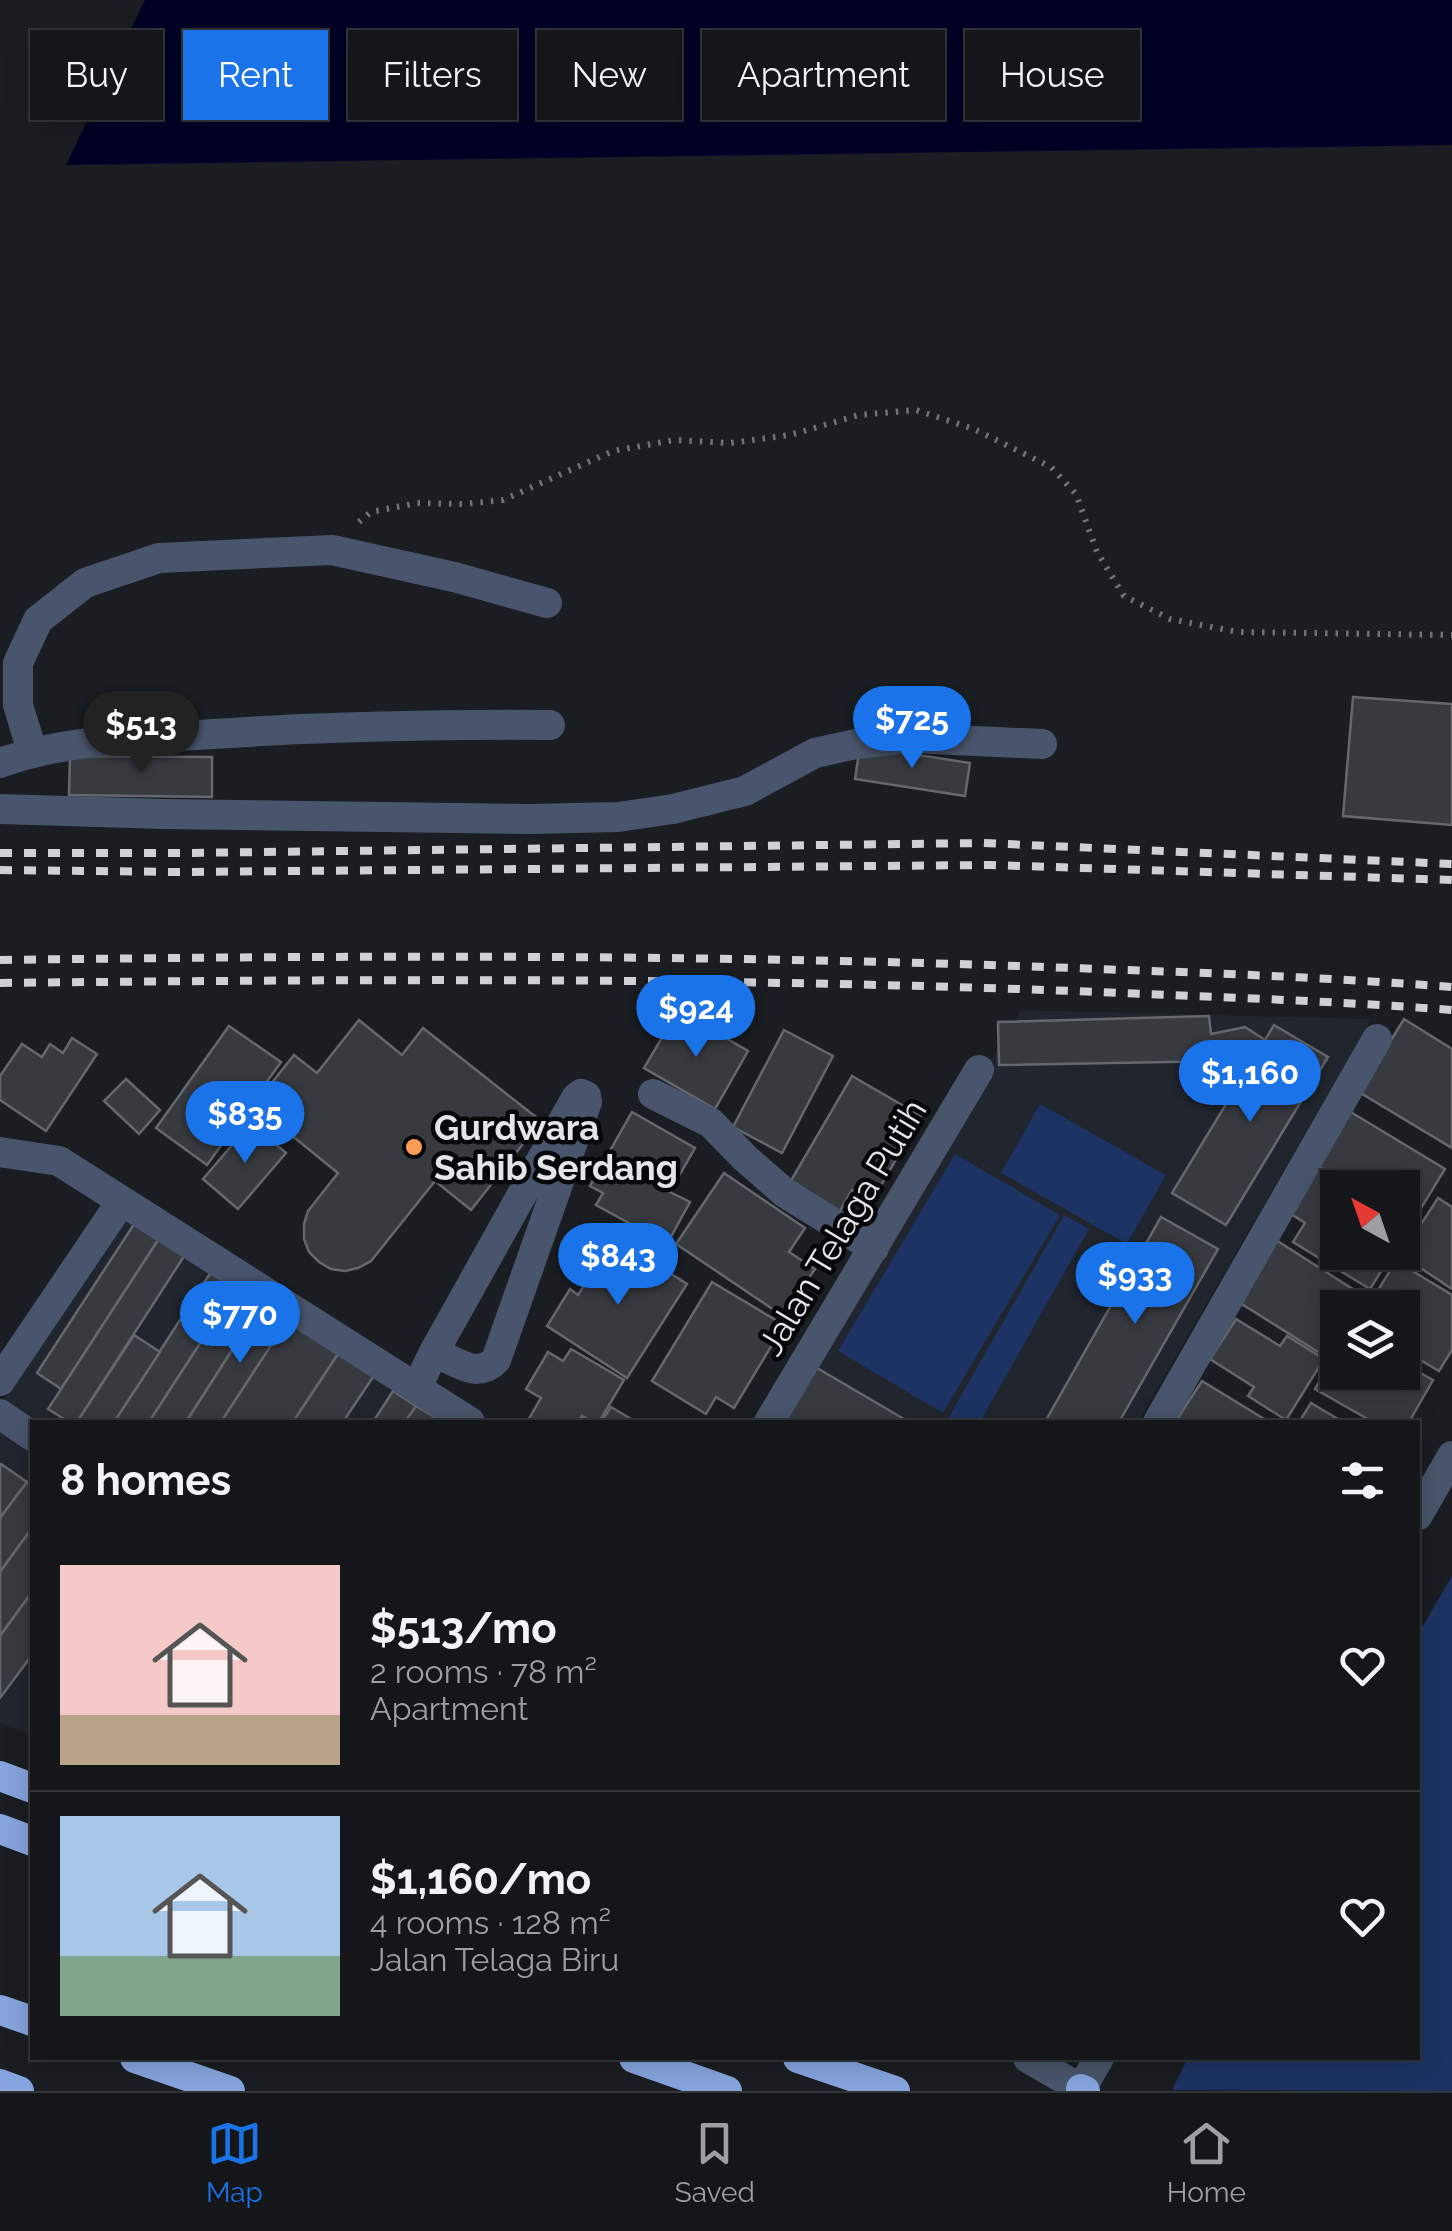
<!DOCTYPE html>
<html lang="en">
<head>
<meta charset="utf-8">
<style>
  body { margin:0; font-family:Raleway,sans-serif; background:#1d1f22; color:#f1f3f6; height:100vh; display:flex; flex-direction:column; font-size:38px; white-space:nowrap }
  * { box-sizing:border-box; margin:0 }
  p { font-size:32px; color:#9d9fa2 }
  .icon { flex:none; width:55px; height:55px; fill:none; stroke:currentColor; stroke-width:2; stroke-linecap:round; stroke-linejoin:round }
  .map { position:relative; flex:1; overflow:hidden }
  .sheet { position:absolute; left:30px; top:1420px; width:1390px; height:640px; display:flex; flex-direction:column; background:#141619; border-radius:0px; box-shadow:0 5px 25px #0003,0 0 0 2px #333538 }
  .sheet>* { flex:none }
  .top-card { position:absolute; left:30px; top:30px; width:1392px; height:90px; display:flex; gap:20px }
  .needle { width:65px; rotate:320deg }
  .buttons { position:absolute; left:1320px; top:1170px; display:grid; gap:20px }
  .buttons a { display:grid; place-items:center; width:100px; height:100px; border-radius:0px; background:#141619; box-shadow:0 5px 25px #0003,0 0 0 2px #333538; font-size:50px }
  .price { position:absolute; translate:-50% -85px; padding:0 22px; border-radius:35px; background:#1a73e8; color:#fff; font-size:32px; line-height:65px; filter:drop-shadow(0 2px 5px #0008) }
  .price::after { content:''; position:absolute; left:50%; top:60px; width:30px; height:22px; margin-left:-15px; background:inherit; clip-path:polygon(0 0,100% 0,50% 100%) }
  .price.active { background:#222; color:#fff }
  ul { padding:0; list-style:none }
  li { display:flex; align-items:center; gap:30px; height:250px; padding:0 30px }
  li+li { border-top:2px solid #333538 }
  li span { display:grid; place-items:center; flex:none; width:280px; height:200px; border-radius:0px; color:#555 }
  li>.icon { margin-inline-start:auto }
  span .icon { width:120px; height:120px; fill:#fffc; stroke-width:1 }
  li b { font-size:42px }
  h2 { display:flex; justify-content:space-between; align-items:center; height:120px; padding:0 30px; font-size:42px }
  .pill { padding:0 35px; border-radius:0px; background:#141619; box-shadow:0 5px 25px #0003,0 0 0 2px #333538; font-size:35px; line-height:90px }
  .pill.active { background:#1a73e8; color:#fff }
  .tab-bar { display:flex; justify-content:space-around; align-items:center; height:140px; border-top:2px solid #333538; background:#141619; font-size:28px; color:#9d9fa2 }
  .tab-bar a { display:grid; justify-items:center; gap:5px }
  .tab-bar .active { color:#1a73e8 }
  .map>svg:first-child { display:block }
  .built { fill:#20252e }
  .green { fill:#1c3363 }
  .water { fill:#000026 }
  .building { fill:#373a3f; stroke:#65686e; stroke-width:2.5 }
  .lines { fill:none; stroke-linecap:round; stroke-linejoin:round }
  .path { stroke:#717478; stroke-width:6; stroke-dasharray:2.5 8; stroke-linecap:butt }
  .minor { stroke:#49556c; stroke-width:30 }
  .highway { stroke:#86a4dd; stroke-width:30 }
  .rail { stroke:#cfd1d5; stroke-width:8; stroke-dasharray:12 12; stroke-linecap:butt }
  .poi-dot { fill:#fe9c58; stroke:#060709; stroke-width:4 }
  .labels { text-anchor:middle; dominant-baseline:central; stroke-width:9; stroke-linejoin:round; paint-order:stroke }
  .poi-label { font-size:35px; font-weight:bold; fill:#e4e5e9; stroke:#060709; text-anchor:start }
  .street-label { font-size:35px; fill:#e4e5e9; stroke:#060709 }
</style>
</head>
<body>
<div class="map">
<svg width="1452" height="2091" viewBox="0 0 1452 2091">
  <rect width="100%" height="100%" fill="#1a1d21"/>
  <!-- built -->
  <g class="built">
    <polygon points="1021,1010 1371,1019 1138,1422 775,1422"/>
    <polygon points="124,1219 457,1422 32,1422 32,1735 6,1726 0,1722 0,1405"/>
  </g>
  <!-- green -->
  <g class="green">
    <polygon points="1040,1104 1166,1175 1127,1244 1001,1173"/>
    <polygon points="955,1154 1060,1215 943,1413 838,1351"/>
    <polygon points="1064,1215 1089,1229 980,1422 946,1422"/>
    <polygon points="1452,1576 1452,2091 1172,2090 1188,2058 1418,2058 1418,1634"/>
  </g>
  <!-- water -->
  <polygon class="water" points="145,0 1452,0 1452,145 66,165"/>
  <!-- building -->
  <g class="building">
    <polygon points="1353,697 1452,704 1452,825 1343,816"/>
    <polygon points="860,746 970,763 965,796 855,779"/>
    <polygon points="70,756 212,757 212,797 69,795"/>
    <polygon points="678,1010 748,1051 715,1109 644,1068"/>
    <polygon points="1209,1016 1211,1034 1245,1027 1265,1040 1245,1073 1224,1061 999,1065 998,1022"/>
    <polygon points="1404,1019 1452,1049 1452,1148 1359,1092"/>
    <polygon points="359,1020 402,1055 423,1028 541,1121 471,1210 435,1181 371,1261 358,1268 345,1271 331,1269 319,1262 309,1252 304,1239 304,1224 308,1211 338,1173 254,1105 294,1055 317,1073"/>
    <polygon points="1274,1025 1328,1057 1226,1225 1172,1193"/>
    <polygon points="229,1026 281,1062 207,1165 156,1128"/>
    <polygon points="784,1030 833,1056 782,1153 733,1127"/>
    <polygon points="72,1038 97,1054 46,1131 0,1100 0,1076 22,1044 42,1057 50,1044 63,1053"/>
    <polygon points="852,1076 921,1116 872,1201 852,1190 839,1213 789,1184"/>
    <polygon points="126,1079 160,1110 139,1134 104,1101"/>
    <polygon points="1349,1111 1445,1169 1412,1223 1402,1217 1402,1188 1353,1188 1316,1165"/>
    <polygon points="632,1112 695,1148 670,1192 690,1202 667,1244 596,1205 603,1193 590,1186"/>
    <polygon points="251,1123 286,1153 238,1209 203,1179"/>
    <polygon points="1315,1168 1346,1188 1338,1188 1338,1252 1393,1252 1370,1289 1293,1242 1305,1223 1288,1212"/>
    <polygon points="724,1173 805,1228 789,1252 815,1269 783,1316 676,1244"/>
    <polygon points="1438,1198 1452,1207 1452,1289 1401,1255"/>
    <polygon points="140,1215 164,1231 61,1389 37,1373"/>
    <polygon points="1161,1217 1218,1249 1119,1422 1045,1422"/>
    <polygon points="164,1231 190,1247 77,1422 69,1422 48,1409"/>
    <polygon points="614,1238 687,1284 627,1378 547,1326 570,1289 578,1295"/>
    <polygon points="1276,1240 1362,1295 1354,1308 1338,1308 1338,1333 1323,1355 1237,1301"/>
    <polygon points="1396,1261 1452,1295 1452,1350 1439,1371 1402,1349 1402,1308 1367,1308"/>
    <polygon points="213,1269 238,1285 149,1422 114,1422"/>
    <polygon points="712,1282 784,1325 734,1408 716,1397 706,1414 652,1381"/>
    <polygon points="238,1285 263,1302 186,1422 149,1422"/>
    <polygon points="263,1302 289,1318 221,1422 186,1422"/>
    <polygon points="289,1318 340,1351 293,1422 221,1422"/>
    <polygon points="1236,1319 1280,1346 1287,1336 1324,1359 1286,1420 1248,1396 1254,1387 1210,1359"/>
    <polygon points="134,1335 160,1352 114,1422 77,1422"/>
    <polygon points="571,1349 624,1380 599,1422 593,1422 582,1416 578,1422 527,1422 541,1398 526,1389 548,1352 563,1361"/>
    <polygon points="1338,1350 1338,1372 1402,1372 1402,1363 1433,1380 1409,1422 1373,1422 1315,1389"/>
    <polygon points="340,1351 375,1374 343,1422 293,1422"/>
    <polygon points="812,1365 909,1422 778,1422"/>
    <polygon points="1202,1381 1269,1422 1175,1422"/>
    <polygon points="393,1391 416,1406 405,1422 373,1422"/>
    <polygon points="1311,1403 1343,1422 1299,1422"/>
    <polygon points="416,1406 443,1422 405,1422"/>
    <polygon points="611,1407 636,1422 601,1422"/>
    <polygon points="1,1464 27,1482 0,1518 0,1464"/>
    <polygon points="27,1482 32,1486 32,1528 0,1572 0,1518"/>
    <polygon points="32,1528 32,1592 0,1636 0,1572"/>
    <polygon points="32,1592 32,1655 0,1698 0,1636"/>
  </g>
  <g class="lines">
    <!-- path -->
    <polyline class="path" points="359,522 371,512 417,503 465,504 503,500 613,451 674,440 730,443 790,435 859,415 916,410 974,429 1051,467 1076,494 1097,552 1124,596 1170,619 1238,632 1452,635"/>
    <!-- minor -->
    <g class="minor">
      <polyline points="32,751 18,705 18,663 38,620 85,583 159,558 332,550 454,577 547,603"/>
      <path d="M0 763C63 740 130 739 197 735 315 727 432 724 550 725"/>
      <polyline points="0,809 163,814 531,819 618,817 673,809 745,791 815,753 856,744 911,738 1042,744"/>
      <polyline points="653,1094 711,1123 745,1158 785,1193 874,1248"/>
      <polyline points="0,1152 59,1161 470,1422"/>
      <polyline points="0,1381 121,1202"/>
      <path d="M417 1387 434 1352 576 1098 581 1094 586 1096 587 1102 496 1360C477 1380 456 1361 434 1352"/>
      <polyline points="0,1414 32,1436"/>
      <polyline points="769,1422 979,1070"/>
      <polyline points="1158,1422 1377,1039"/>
      <polyline points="1418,1515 1452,1456"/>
      <polyline points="1028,2058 1081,2089 1099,2058"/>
    </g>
    <!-- highway -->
    <g class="highway">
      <polyline points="0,1776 32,1788"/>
      <polyline points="0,1829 32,1841"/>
      <polyline points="0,2010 32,2021"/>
      <polyline points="135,2058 230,2091"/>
      <polyline points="634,2058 727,2091"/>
      <polyline points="798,2058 895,2091"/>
      <polyline points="0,2084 19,2091"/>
      <polyline points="1081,2089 1085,2091"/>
    </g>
    <!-- rail -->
    <g class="rail">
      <polyline points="0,853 183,853 983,843 1452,864"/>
      <polyline points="0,870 179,872 991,865 1452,880"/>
      <path d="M0 960C366 955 731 954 1097 969 1215 973 1334 978 1452 987"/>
      <path d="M0 983C366 979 731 977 1097 992 1215 997 1334 1001 1452 1010"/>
    </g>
  </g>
  <!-- markers -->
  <circle class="poi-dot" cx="414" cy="1147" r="10"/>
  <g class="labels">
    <!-- poi labels -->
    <g class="poi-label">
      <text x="434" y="1127">Gurdwara<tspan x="434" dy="40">Sahib Serdang</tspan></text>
    </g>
    <!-- street labels -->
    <g class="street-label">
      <text transform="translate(842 1227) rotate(-59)">Jalan Telaga Putih</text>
    </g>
  </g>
</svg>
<div class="buttons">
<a><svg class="needle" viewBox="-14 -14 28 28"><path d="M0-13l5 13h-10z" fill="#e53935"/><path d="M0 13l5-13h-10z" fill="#9d9fa2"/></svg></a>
<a><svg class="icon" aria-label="layers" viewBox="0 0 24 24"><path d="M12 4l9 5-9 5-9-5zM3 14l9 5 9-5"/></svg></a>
</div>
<b class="price" style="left:912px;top:771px">$725</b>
<b class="price active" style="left:141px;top:776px">$513</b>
<b class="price" style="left:696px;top:1060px">$924</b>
<b class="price" style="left:1250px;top:1125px">$1,160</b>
<b class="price" style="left:245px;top:1166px">$835</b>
<b class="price" style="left:618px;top:1308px">$843</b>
<b class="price" style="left:1135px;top:1327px">$933</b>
<b class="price" style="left:240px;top:1366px">$770</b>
<div class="top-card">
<a class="pill">Buy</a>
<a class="pill active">Rent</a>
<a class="pill">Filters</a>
<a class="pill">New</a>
<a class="pill">Apartment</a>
<a class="pill">House</a>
</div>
<section class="sheet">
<h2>8 homes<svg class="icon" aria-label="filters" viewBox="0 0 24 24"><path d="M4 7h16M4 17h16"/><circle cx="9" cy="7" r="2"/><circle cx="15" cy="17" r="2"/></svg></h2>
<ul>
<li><span style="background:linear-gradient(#f6c9c9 75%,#b9a48a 0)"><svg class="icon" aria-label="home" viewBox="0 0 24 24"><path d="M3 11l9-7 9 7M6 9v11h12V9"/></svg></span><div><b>$513/mo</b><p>2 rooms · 78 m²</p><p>Apartment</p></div><svg class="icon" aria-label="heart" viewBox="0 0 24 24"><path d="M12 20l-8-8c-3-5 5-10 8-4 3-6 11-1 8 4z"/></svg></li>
<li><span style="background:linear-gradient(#a9c7e8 70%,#7fa58c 0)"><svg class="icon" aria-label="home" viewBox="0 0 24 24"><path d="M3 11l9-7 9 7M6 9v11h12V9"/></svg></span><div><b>$1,160/mo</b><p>4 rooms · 128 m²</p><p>Jalan Telaga Biru</p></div><svg class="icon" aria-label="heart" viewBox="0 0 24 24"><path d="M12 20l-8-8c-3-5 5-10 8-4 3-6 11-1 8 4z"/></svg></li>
</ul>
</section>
</div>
<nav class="tab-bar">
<a class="active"><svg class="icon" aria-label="map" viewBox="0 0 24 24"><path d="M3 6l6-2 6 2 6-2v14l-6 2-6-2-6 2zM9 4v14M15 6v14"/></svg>Map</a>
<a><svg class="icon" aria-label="saved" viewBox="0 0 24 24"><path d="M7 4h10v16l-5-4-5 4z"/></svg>Saved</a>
<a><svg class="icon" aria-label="home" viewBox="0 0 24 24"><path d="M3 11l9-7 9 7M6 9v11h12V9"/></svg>Home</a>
</nav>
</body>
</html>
